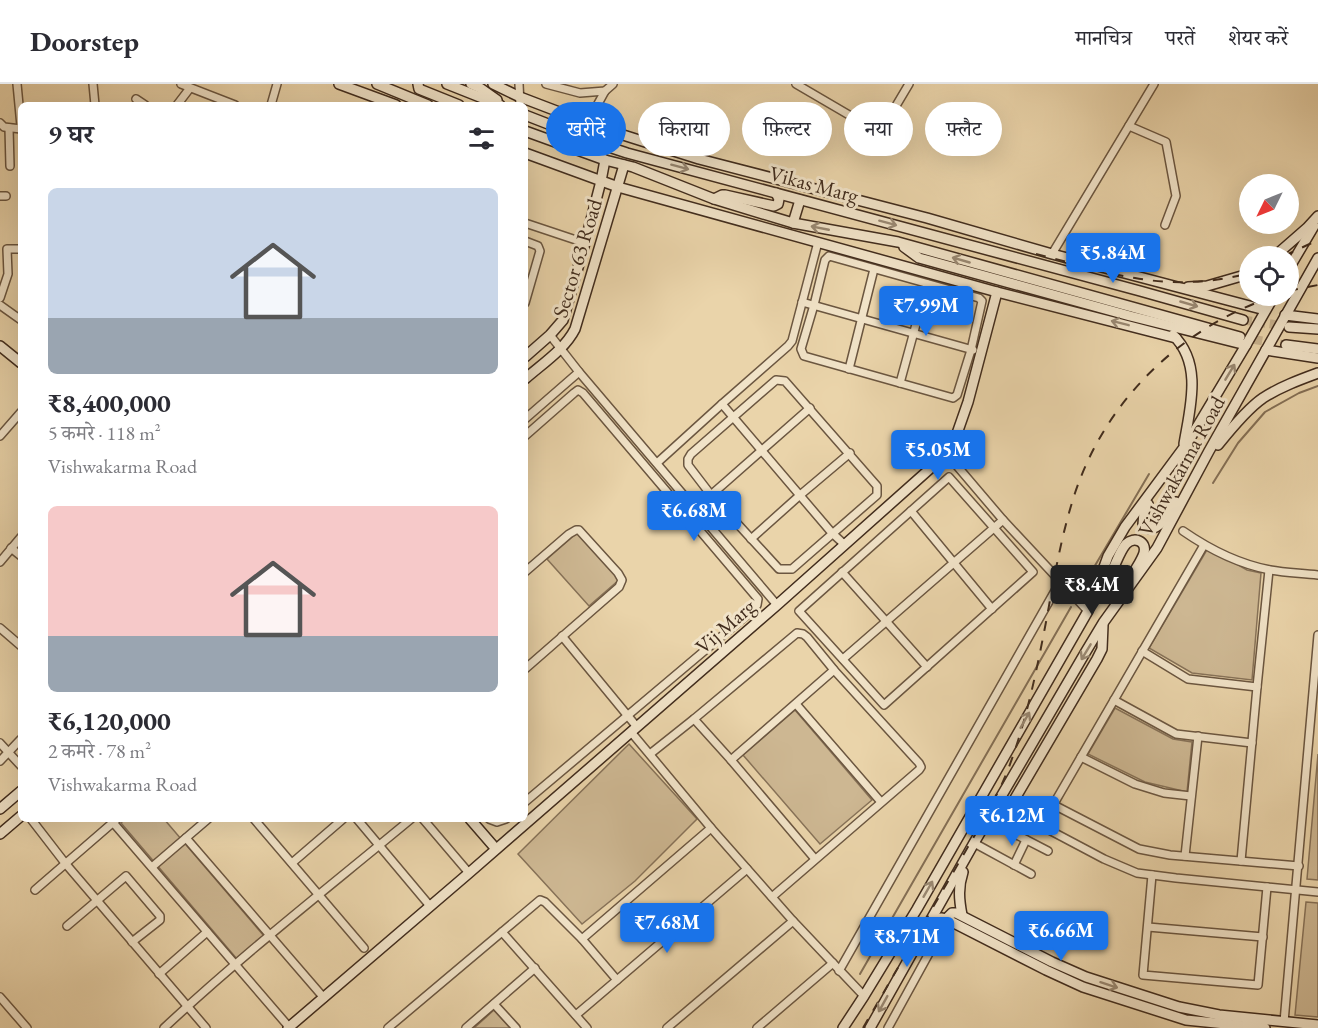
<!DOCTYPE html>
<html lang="hi">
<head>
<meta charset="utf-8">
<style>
  body { margin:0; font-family:"EB Garamond","Noto Serif Devanagari",serif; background:#f7f7f7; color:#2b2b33; height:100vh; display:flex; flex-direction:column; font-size:22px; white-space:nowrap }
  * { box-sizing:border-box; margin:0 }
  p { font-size:20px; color:#7c7c81 }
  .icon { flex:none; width:33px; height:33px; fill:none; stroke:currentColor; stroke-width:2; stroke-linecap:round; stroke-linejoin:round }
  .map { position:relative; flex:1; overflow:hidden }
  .sheet { position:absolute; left:18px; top:18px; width:510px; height:720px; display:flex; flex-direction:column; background:#fff; border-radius:9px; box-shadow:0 6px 24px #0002 }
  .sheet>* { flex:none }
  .top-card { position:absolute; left:546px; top:18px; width:570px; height:54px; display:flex; gap:12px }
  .needle { width:39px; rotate:227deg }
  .buttons { position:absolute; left:1239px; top:90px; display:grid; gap:12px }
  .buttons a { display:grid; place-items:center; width:60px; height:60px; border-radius:50%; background:#fff; box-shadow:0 6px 24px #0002; font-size:30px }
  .price { position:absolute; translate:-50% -51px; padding:0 14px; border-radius:6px; background:#1a73e8; color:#fff; font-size:20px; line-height:39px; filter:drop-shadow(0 2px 3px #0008) }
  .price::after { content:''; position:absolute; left:50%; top:36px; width:18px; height:14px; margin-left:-9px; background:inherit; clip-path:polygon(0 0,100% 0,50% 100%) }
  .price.selected { background:#222; color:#fff }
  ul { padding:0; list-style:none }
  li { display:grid; align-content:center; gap:12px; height:318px; padding:0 30px }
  li span { display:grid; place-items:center; height:186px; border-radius:9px; color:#555 }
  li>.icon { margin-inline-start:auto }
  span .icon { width:108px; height:108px; fill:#fffc; stroke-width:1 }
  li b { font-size:26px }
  h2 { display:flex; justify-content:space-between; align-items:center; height:72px; padding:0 30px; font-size:26px }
  .chip { padding:0 21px; border-radius:27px; background:#fff; box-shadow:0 6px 24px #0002; font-size:21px; line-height:54px }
  .chip.selected { background:#1a73e8; color:#fff }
  header { display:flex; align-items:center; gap:36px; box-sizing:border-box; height:84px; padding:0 30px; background:#fff; border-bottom:2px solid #e1e1e2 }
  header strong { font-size:28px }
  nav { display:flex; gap:33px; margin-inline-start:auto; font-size:21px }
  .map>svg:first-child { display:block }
  .green { fill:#cdb792; stroke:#877258; stroke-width:1.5 }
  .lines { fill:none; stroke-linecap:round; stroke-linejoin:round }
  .stream { stroke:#846f55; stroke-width:2 }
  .secondary-tunnel { stroke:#c8b28e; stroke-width:9; stroke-dasharray:9 4.5; stroke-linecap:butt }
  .street-casing { stroke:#6b5640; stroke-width:10 }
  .secondary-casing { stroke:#412c1d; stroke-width:12 }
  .street { stroke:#f1e3c8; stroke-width:7 }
  .secondary { stroke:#f1e3c8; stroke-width:9 }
  .rail { stroke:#412c1d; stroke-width:2; stroke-dasharray:10 10; stroke-linecap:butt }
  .oneway { stroke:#998872 }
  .labels { text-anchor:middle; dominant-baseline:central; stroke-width:6; stroke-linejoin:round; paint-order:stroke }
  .street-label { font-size:21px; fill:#412c1d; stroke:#f1e3c8 }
</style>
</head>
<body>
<header>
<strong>Doorstep</strong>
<nav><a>मानचित्र</a><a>परतें</a><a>शेयर करें</a></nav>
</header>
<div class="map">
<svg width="1318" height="944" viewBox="0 0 1318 944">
  <rect width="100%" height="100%" fill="#ead4aa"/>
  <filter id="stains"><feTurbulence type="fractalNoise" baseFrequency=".00333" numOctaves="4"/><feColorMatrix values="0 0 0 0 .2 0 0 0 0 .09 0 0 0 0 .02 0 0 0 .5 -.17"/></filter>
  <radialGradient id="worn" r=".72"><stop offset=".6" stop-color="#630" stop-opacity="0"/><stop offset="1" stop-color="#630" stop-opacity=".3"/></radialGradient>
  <!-- green -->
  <g class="green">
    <polygon points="578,448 620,495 589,522 547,475"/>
    <polygon points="1208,464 1247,486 1261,489 1252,596 1192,589 1149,564"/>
    <polygon points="1115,624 1173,655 1192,658 1187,708 1145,698 1088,670"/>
    <polygon points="795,626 872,716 820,760 743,671"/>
    <polygon points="629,660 697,735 635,797 582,840 518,770"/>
    <polygon points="1318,670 1318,796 1307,795"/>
    <polygon points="125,735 164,735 264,852 237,875 121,739"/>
    <polygon points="1306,818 1318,819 1318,933 1295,931"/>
    <polygon points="494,926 510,944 474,944"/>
  </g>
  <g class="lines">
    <!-- stream -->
    <g class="stream">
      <polyline points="1213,399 1238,359 1265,328 1299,309 1318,302"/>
      <polyline points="1080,507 1149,390"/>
      <polyline points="860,890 1071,523"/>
    </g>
    <!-- secondary-tunnel -->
    <g class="secondary-tunnel">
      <polyline points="1243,236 1285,242"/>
      <polyline points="1240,253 1286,261"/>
    </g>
    <!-- street casing -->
    <g class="street-casing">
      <g id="street">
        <polyline points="17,0 21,42"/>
        <polyline points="93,0 95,21"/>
        <polyline points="181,0 235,21"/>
        <polyline points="519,0 520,21"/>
        <polyline points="546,0 580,9 605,7 613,0"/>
        <polyline points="796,0 873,45 879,45 884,42 909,0"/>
        <polyline points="136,15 145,21"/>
        <polyline points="177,21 190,4"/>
        <polyline points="271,21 277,0"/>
        <polyline points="588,38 605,7"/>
        <polyline points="0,39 4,43 21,45"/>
        <polyline points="1129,42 1166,58 1176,112 1165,141"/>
        <polyline points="9,44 10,82"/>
        <polyline points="0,112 6,112"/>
        <polyline points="525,139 585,159"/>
        <polyline points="525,157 538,162 540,167 525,219"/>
        <polyline points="1052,170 1154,0"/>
        <polygon points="829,172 979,214 982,217 971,266 957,311 953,314 804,272 801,265 814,221 825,176"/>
        <polyline points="0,214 8,190 7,165 21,165"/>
        <polyline points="802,218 973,266"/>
        <polyline points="0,221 21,236"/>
        <polyline points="550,251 579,288 777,521"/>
        <polyline points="849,285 874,185"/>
        <polygon points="776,296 785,297 877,402 877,411 792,485 779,485 711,411 688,381 688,375 691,370"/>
        <polyline points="900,299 927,200"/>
        <polyline points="722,320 832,449 845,461"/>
        <polyline points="525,335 579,288"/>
        <polyline points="0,352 21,328"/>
        <polyline points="525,352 574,309 578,306 583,309 758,515 757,521 754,525 525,718"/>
        <polyline points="946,369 1003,436 1088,527"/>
        <polyline points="657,379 722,320 788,262 792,257 818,158"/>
        <polygon points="949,393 1033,488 884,621 799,527"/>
        <polyline points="711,411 810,324"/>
        <polyline points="911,427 992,525"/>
        <path d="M1183 447C1209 465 1239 480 1270 486 1286 489 1302 489 1318 491"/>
        <polyline points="751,455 799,412 850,369"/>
        <polyline points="11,464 21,472"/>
        <polyline points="0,478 21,453"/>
        <polyline points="525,488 569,450 576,446 579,446 618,489 622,496 619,503 525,585"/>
        <polyline points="842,488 927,583"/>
        <polyline points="0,544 21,562"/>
        <polyline points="562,552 637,643"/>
        <polyline points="1142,567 1188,595 1257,603"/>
        <polyline points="843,575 1003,436"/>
        <polyline points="1114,616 1176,650 1252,659"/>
        <polyline points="796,620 881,718"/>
        <polyline points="694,635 731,676 815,775"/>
        <polyline points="631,648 711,744 793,837 864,912"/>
        <polyline points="0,659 21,682"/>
        <polyline points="650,670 694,635 797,549 803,550 807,553 834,586 919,679 921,683 919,686 772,813"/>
        <polyline points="1081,673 1135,700 1164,709 1191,712"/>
        <polyline points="731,676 834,586"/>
        <polyline points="0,677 21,655"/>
        <polyline points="1054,721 1139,765 1170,771 1299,782"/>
        <polyline points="1010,723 1019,730 1104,775 1137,789 1176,794 1318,808"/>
        <polyline points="31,735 65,779 206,944"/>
        <polyline points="110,735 289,943"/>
        <polyline points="254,735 364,864"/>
        <polyline points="357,735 430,822"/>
        <polyline points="423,735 469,789"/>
        <polyline points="489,735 497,738 506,735"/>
        <polyline points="988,736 1048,767"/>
        <polyline points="1041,742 1204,461"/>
        <polyline points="186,754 324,914"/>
        <polyline points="974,759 1031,790"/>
        <polyline points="1185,772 1198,652"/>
        <polyline points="1241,777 1257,603 1269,486"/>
        <polyline points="292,779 343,735"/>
        <polyline points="1014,781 1026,756"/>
        <polyline points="152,783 208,735"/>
        <polyline points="1152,791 1143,891 1258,901 1267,803"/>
        <polyline points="35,806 117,735"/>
        <polyline points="67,842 126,792 160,832 160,836 132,858"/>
        <polyline points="1148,843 1263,853"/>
        <polyline points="502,848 587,944"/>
        <polyline points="582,855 711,744"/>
        <polyline points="839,887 1060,498"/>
        <polyline points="159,890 207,848"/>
        <polyline points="0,913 27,944"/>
        <polyline points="494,920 516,944"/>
        <polyline points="576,931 747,785"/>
        <polyline points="1284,938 1318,551"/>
        <path d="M164 944C243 870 328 804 411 735"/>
        <polyline points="388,944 540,816 545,818 582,855 617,896"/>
        <polyline points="466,944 535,884"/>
        <polyline points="667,944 793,837"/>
        <polyline points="757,944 833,879"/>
        <polyline points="888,944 933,862 946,835"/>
      </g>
    </g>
    <!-- secondary casing -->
    <g class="secondary-casing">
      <g id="secondary">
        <polyline points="339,0 396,21"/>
        <polyline points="377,0 428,21"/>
        <polyline points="418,0 419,5 459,21"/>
        <polyline points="447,0 500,21"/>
        <polyline points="471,0 480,4 497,16"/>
        <polyline points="493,0 520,13 601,44 597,59"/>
        <polyline points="525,31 597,59 627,69 1140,207 1243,236"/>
        <polyline points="601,44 699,75 927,134 1052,170 1265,226"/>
        <polyline points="525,47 605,76 633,83 714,115 793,139 898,158 1240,253"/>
        <polyline points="525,69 618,103 997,208 1176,254"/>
        <polyline points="714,115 722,111 725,111 774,122 778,120 779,115 776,109"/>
        <polyline points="793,139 800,116"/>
        <polyline points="904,163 919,174 1130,232 1246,261"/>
        <polyline points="1275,172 1307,144 1318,132"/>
        <polyline points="1288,186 1314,142"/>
        <polyline points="1188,203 1207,202 1245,191 1250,188"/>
        <polyline points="1285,231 1318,235"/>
        <polyline points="1289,243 1318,245"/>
        <path d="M1173 251C1203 280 1190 324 1184 360"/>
        <polyline points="1286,261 1318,265"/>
        <polyline points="0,262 21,279"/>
        <polyline points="1266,266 1318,274"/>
        <polyline points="525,273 550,251 563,236 585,159 601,97 605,76"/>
        <path d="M525 295C542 280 565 265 575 245L624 81"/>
        <path d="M1218 361C1230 346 1247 325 1263 314 1280 303 1299 296 1318 289"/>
        <path d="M1148 420 1144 428 1143 440 1150 445C1163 443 1169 428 1176 418"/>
        <path d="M1100 506C1104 499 1109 493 1113 485 1117 477 1120 467 1126 460 1134 452 1147 457 1144 469 1142 476 1136 484 1133 490"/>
        <polyline points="0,725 21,707"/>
        <polyline points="993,728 1010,723 1097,575 1102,565 1103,541"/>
        <polyline points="470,735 496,765"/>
        <polyline points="0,750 21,732"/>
        <path d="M962 831C959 815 958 803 963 788"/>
        <polyline points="941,834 946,835 1046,886 1083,903 1186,936 1265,944"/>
        <polyline points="946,835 952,829 956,829 1052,878 1086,893 1179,923 1219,931 1318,941"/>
        <polyline points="288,944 469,789 777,521 933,382 953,361 968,318 997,208"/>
        <polyline points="843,944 864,912 917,825 1088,527 1108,472 1125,443 1188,358 1246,261 1274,212"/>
        <polyline points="870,944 974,759 1085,569 1103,539 1157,464 1209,367 1318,174"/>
      </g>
    </g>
    <!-- street -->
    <use href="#street" class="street"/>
    <!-- secondary -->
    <use href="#secondary" class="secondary"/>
    <!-- rail -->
    <g class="rail">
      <path d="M1036 170C1069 178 1102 189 1135 194 1173 201 1212 199 1250 189"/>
      <polyline points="1284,172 1318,156"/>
      <polyline points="1288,207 1318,201"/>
      <path d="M863 944 987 730C993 717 1000 705 1005 693 1025 644 1036 590 1046 538 1054 495 1061 452 1075 409 1106 316 1181 243 1275 212"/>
    </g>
  </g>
  <!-- one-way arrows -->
  <defs><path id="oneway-shaft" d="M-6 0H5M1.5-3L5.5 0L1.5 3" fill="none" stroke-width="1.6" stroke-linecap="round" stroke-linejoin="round" transform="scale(1.5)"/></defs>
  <g class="oneway">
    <use href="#oneway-shaft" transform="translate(680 83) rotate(15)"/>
    <use href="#oneway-shaft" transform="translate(888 139) rotate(15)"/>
    <use href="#oneway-shaft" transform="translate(820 144) rotate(-169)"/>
    <use href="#oneway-shaft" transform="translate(961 176) rotate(-164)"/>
    <use href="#oneway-shaft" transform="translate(1189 220) rotate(16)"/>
    <use href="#oneway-shaft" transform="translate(1120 239) rotate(-166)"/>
    <use href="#oneway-shaft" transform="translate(1230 288) rotate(-59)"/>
    <use href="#oneway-shaft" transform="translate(1086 568) rotate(121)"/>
    <use href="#oneway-shaft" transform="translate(1025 636) rotate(-60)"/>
    <use href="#oneway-shaft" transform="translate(928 805) rotate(-60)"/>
    <use href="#oneway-shaft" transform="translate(1109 901) rotate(18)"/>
    <use href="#oneway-shaft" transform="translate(883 920) rotate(119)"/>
  </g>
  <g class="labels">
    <!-- street labels -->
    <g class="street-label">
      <text transform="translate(814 100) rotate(15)">Vikas Marg</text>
      <text transform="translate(577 174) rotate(-73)">Sector 63 Road</text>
      <text transform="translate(1181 382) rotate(-61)">Vishwakarma Road</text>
      <text transform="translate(725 542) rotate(-41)">Vij Marg</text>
    </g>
  </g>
  <rect width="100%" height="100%" filter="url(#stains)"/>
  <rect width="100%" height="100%" fill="url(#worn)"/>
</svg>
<div class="buttons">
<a><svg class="needle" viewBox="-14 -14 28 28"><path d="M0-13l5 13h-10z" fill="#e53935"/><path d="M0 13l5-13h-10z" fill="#7c7c81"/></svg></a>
<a><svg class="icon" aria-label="locate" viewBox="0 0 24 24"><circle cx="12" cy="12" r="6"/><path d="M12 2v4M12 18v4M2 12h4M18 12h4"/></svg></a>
</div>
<b class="price" style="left:1113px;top:200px">₹5.84M</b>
<b class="price" style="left:926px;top:253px">₹7.99M</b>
<b class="price" style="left:938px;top:397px">₹5.05M</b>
<b class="price" style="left:694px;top:458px">₹6.68M</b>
<b class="price selected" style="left:1092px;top:532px">₹8.4M</b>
<b class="price" style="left:1012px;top:763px">₹6.12M</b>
<b class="price" style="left:667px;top:870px">₹7.68M</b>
<b class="price" style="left:1061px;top:878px">₹6.66M</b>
<b class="price" style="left:907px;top:884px">₹8.71M</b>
<div class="top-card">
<a class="chip selected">खरीदें</a>
<a class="chip">किराया</a>
<a class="chip">फ़िल्टर</a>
<a class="chip">नया</a>
<a class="chip">फ़्लैट</a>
</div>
<section class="sheet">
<h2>9 घर<svg class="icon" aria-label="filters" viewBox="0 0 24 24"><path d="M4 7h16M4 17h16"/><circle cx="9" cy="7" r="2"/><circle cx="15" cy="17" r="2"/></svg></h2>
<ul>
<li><span style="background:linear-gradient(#c9d6e8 70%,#9aa5b1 0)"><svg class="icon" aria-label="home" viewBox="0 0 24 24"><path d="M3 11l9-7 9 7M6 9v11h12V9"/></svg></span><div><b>₹8,400,000</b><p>5 कमरे · 118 m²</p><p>Vishwakarma Road</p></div></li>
<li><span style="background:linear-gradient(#f6c9c9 70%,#9aa5b1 0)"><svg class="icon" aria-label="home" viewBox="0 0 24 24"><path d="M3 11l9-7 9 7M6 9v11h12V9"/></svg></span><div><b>₹6,120,000</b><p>2 कमरे · 78 m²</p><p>Vishwakarma Road</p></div></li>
</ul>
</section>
</div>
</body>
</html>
